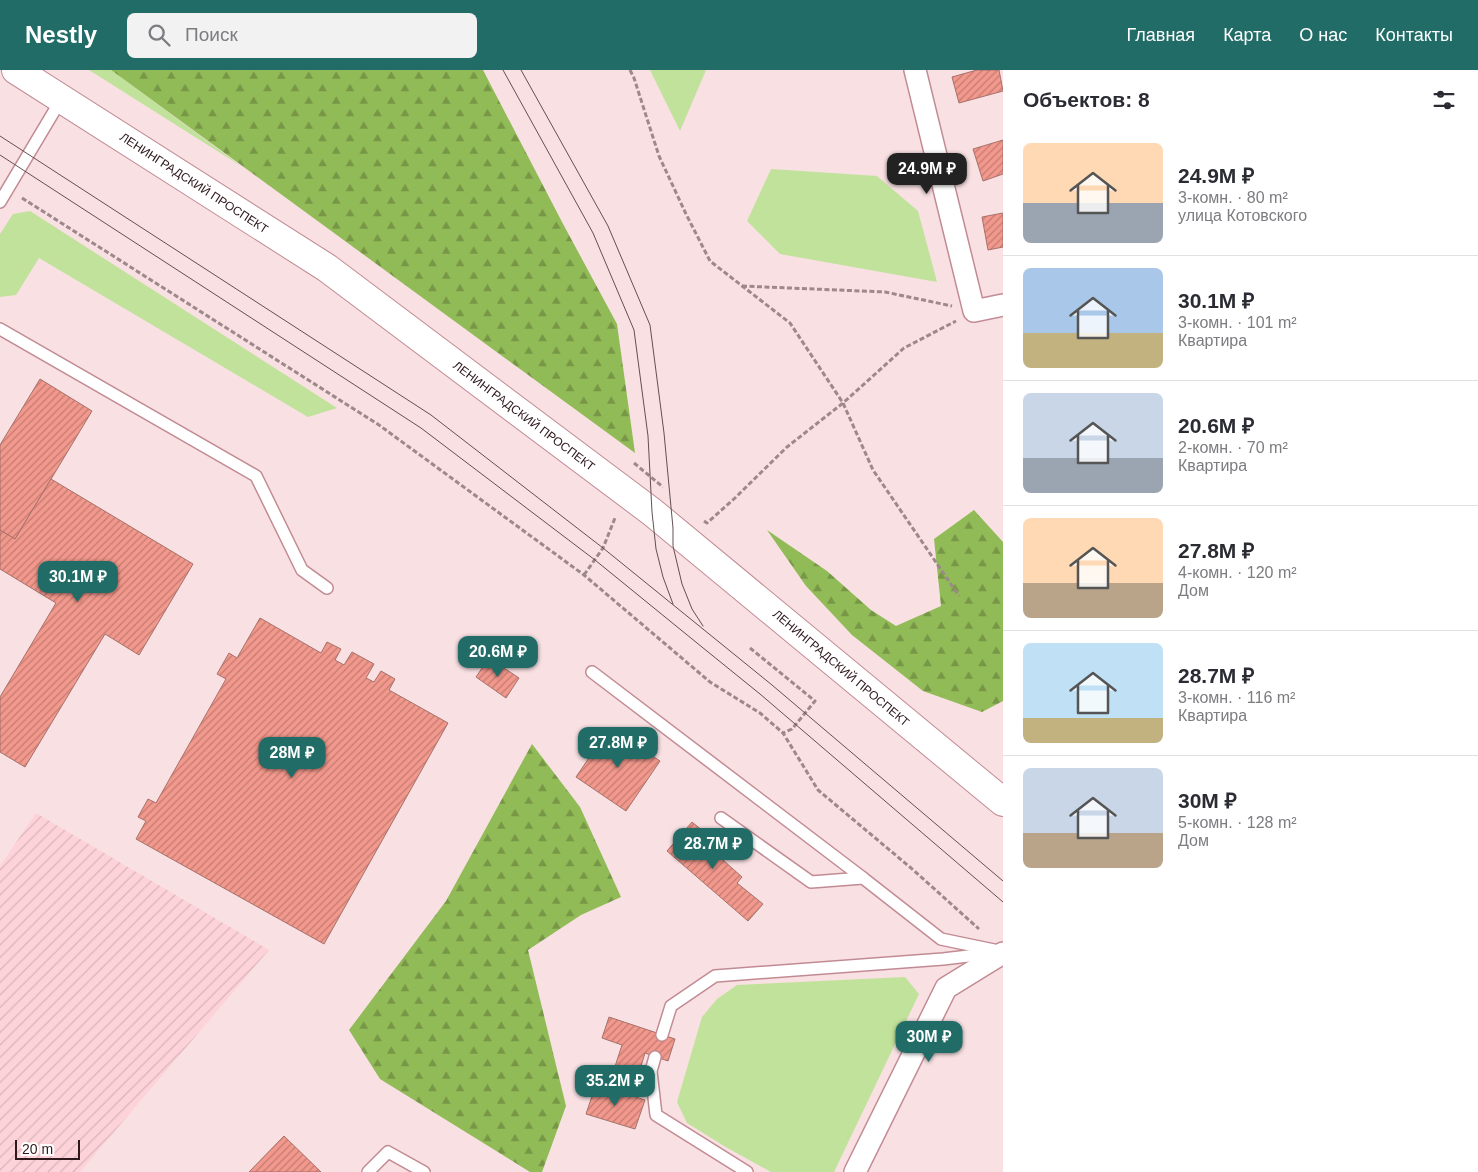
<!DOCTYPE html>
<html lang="ru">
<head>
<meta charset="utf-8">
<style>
  body { margin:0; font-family:Helvetica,sans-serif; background:#f2f2f3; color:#2b2b33; height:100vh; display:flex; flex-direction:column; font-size:19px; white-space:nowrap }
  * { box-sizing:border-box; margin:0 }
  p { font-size:16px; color:#7c7c81 }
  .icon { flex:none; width:28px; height:28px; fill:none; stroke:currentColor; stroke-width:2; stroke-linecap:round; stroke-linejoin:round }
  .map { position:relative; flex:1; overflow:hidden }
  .sheet { display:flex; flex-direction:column; background:#fff; width:475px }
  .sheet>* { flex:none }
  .scale { position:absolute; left:15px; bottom:12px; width:65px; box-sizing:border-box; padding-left:5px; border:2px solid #2e191d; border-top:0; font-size:14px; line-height:18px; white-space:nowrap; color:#2e191d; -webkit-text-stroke:4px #fff; paint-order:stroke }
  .price { position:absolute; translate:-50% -42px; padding:0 11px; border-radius:10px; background:#216c66; color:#fff; font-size:16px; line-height:32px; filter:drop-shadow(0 1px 2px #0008) }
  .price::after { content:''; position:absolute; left:50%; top:30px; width:15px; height:11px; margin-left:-8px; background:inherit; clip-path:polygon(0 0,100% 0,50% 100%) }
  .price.on { background:#222; color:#fff }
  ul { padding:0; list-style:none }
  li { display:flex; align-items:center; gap:15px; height:125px; padding:0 20px }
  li+li { border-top:1px solid #e1e1e2 }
  li span { display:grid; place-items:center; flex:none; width:140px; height:100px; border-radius:8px; color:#555 }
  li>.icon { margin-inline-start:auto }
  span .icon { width:60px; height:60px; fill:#fffc; stroke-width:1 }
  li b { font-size:21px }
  h2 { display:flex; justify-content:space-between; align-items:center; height:60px; padding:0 20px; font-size:21px }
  header { display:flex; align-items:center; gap:30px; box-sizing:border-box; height:70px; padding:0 25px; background:#216c66; color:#fff }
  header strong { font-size:24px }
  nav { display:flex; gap:28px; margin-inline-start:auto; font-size:18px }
  .search { width:350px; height:45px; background:#f2f2f3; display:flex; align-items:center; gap:12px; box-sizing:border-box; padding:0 18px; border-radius:8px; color:#7c7c81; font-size:19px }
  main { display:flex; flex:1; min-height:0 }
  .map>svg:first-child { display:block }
  .industrial { fill:url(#industrial-furrows) }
  .grass { fill:#c1e29a }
  .forest { fill:url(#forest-firs) }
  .building { fill:url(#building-hatch); stroke:#a6716a }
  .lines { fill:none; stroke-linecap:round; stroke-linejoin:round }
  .lane-casing { stroke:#c28b94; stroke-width:14 }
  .street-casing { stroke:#c28b94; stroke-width:24 }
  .primary-casing { stroke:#c28b94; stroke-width:30 }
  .path { stroke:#9e888b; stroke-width:3; stroke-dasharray:5 2.5; stroke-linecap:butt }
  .lane { stroke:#fff; stroke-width:11 }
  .street { stroke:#fff; stroke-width:21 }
  .primary { stroke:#fff; stroke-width:28 }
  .tram { stroke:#654f53; stroke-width:1 }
  .labels { text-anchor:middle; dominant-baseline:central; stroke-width:4; stroke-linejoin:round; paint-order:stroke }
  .street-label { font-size:12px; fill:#2e191d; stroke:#fff }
</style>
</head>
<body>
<header>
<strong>Nestly</strong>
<div class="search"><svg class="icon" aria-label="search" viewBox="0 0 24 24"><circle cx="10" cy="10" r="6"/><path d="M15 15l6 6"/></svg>Поиск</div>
<nav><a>Главная</a><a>Карта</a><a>О нас</a><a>Контакты</a></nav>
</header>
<main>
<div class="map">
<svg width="1003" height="1102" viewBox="0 0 1003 1102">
  <defs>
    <pattern id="industrial-furrows" width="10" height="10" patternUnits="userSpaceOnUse" patternTransform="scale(1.25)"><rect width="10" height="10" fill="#fdd3d9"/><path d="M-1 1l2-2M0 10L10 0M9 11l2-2" fill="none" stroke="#d9b5ba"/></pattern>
    <pattern id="forest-firs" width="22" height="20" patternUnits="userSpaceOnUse" patternTransform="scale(1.25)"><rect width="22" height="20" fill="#91bb56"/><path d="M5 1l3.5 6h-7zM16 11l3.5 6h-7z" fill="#779747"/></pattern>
    <pattern id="building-hatch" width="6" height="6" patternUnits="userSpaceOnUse" patternTransform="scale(1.25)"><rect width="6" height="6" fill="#f2988c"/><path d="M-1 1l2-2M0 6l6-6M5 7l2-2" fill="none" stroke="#c47b72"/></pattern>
  </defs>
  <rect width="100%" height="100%" fill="#f8e0e3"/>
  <!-- industrial -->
  <polygon class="industrial" points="36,743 269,880 80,1102 0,1102 0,796"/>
  <!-- grass -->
  <g class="grass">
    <polygon points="89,0 111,0 241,96"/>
    <polygon points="650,0 706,0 680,61"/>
    <polygon points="771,99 877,106 918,141 937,212 780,184 747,151"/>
    <polygon points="30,141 337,338 308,347 39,188 16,225 0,227 0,164 13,144"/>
    <polygon points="905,907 919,924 834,1102 771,1102 724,1076 687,1053 677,1032 702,947 717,929 737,915"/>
  </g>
  <!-- forest -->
  <g class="forest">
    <polygon points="111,0 483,0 562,152 617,254 635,383"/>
    <polygon points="974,440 1003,472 1003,631 982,642 923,621 852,565 806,516 767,460 827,501 871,540 896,556 941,536 934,469"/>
    <polygon points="532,674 580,737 621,827 581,845 528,880 566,1036 542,1102 530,1102 380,1009 349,960 446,831"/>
  </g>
  <!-- building -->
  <g class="building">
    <polygon points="977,0 999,0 1003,21 959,33 952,7"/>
    <polygon points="1003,70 1003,104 983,111 973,79"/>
    <polygon points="1003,143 1003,177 988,180 982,147"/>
    <polygon points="40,309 92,341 15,469 0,460 0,375"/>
    <polygon points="51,409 193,494 139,585 105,564 25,697 0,682 0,627 56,533 0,499 0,460 15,469"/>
    <polygon points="260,548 321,583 327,572 341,579 335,590 344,595 352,582 374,594 366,608 374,612 381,601 395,609 389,620 448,653 324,874 136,769 146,751 138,747 148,729 156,733 226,609 217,604 229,583 237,588"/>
    <polygon points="489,588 519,608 506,628 476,607"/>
    <polygon points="610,657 660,691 626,741 576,707"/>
    <polygon points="692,752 720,775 714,782 742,807 737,813 763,834 748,851 667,781"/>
    <polygon points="609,947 675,969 668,991 645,983 632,1025 608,1018 622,975 602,968"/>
    <polygon points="596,1014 645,1030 635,1059 586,1044"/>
    <polygon points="284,1066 321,1102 249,1102"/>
  </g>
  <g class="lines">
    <!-- lane casing -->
    <g class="lane-casing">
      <g id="lane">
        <polyline points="0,132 62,28"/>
        <polyline points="0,259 256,406 302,500 327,518"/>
        <polyline points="592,602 863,808"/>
        <polyline points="721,748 811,812 863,808 941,869 994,880"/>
        <polyline points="662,965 671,936 715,906 943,889 994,883"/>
        <polyline points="655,987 651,1001 656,1045 747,1102"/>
        <polyline points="368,1102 388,1082 424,1102"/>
      </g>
    </g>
    <!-- street casing -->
    <g class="street-casing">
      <g id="street">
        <polyline points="915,0 974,241 1003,235"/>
        <polyline points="855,1102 946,918 1003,883"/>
      </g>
    </g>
    <!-- primary casing -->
    <g class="primary-casing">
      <polyline id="primary" points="16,0 327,198 652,442 1003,732"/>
    </g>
    <!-- path -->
    <g class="path">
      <polyline points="630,0 634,8 659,86 686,144 710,191 790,253 843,333 873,400 959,526"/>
      <polyline points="22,128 379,355 584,505 710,612 760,643 783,663 818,720 911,798 979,859"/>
      <polyline points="742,216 885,222 952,236"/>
      <polyline points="634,393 663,417"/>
      <polyline points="704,451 707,453 735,428 787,377 843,333 904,278 956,251"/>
      <polyline points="584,505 603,478 615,448"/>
      <polyline points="750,578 815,631 792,659 783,663"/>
    </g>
    <!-- lane -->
    <use href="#lane" class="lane"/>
    <!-- street -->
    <use href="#street" class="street"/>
    <!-- primary -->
    <use href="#primary" class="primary"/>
    <!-- tram -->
    <g class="tram">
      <polyline points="503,0 593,163 634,260 648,366 652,442 656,479 663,507 673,534"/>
      <polyline points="521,0 608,156 650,255 664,363 673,458 673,476 682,514 692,539 703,556"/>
      <polyline points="0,66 431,345 603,478 772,615 1003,811"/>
      <polyline points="0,85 421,358 595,490 697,573 760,624 1003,832"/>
    </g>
  </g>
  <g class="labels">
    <!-- street labels -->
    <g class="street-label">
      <text transform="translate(194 113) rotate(33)">ЛЕНИНГРАДСКИЙ ПРОСПЕКТ</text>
      <text transform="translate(524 346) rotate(37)">ЛЕНИНГРАДСКИЙ ПРОСПЕКТ</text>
      <text transform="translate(841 598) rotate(40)">ЛЕНИНГРАДСКИЙ ПРОСПЕКТ</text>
    </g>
  </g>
</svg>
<div class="scale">20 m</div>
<b class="price on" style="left:927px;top:125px">24.9M ₽</b>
<b class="price" style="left:78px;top:533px">30.1M ₽</b>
<b class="price" style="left:498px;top:608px">20.6M ₽</b>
<b class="price" style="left:618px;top:699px">27.8M ₽</b>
<b class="price" style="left:292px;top:709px">28M ₽</b>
<b class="price" style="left:713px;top:800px">28.7M ₽</b>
<b class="price" style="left:929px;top:993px">30M ₽</b>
<b class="price" style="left:615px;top:1037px">35.2M ₽</b>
</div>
<section class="sheet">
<h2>Объектов: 8<svg class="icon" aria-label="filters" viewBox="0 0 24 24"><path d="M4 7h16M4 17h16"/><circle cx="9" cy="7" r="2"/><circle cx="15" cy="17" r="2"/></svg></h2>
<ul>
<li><span style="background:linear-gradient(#ffd9b3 60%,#9aa5b1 0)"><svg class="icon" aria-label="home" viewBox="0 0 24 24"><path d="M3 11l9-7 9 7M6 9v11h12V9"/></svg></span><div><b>24.9M ₽</b><p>3-комн. · 80 m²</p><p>улица Котовского</p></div></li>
<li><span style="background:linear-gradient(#a9c7e8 65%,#c2b280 0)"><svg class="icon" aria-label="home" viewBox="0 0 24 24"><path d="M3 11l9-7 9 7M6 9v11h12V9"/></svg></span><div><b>30.1M ₽</b><p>3-комн. · 101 m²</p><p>Квартира</p></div></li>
<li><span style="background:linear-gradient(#c9d6e8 65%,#9aa5b1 0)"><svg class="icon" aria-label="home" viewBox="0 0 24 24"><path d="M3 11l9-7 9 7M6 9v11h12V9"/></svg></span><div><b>20.6M ₽</b><p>2-комн. · 70 m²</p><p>Квартира</p></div></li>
<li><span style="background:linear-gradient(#ffd9b3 65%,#b9a48a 0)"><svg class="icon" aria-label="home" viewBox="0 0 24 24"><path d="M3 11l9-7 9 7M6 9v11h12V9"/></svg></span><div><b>27.8M ₽</b><p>4-комн. · 120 m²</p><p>Дом</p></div></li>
<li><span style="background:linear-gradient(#bfe0f5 75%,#c2b280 0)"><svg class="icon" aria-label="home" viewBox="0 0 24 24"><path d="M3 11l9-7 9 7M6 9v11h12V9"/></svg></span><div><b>28.7M ₽</b><p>3-комн. · 116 m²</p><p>Квартира</p></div></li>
<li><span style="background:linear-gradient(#c9d6e8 65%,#b9a48a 0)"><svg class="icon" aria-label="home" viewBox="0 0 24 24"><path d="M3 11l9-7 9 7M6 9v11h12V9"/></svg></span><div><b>30M ₽</b><p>5-комн. · 128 m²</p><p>Дом</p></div></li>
</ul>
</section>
</main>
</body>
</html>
